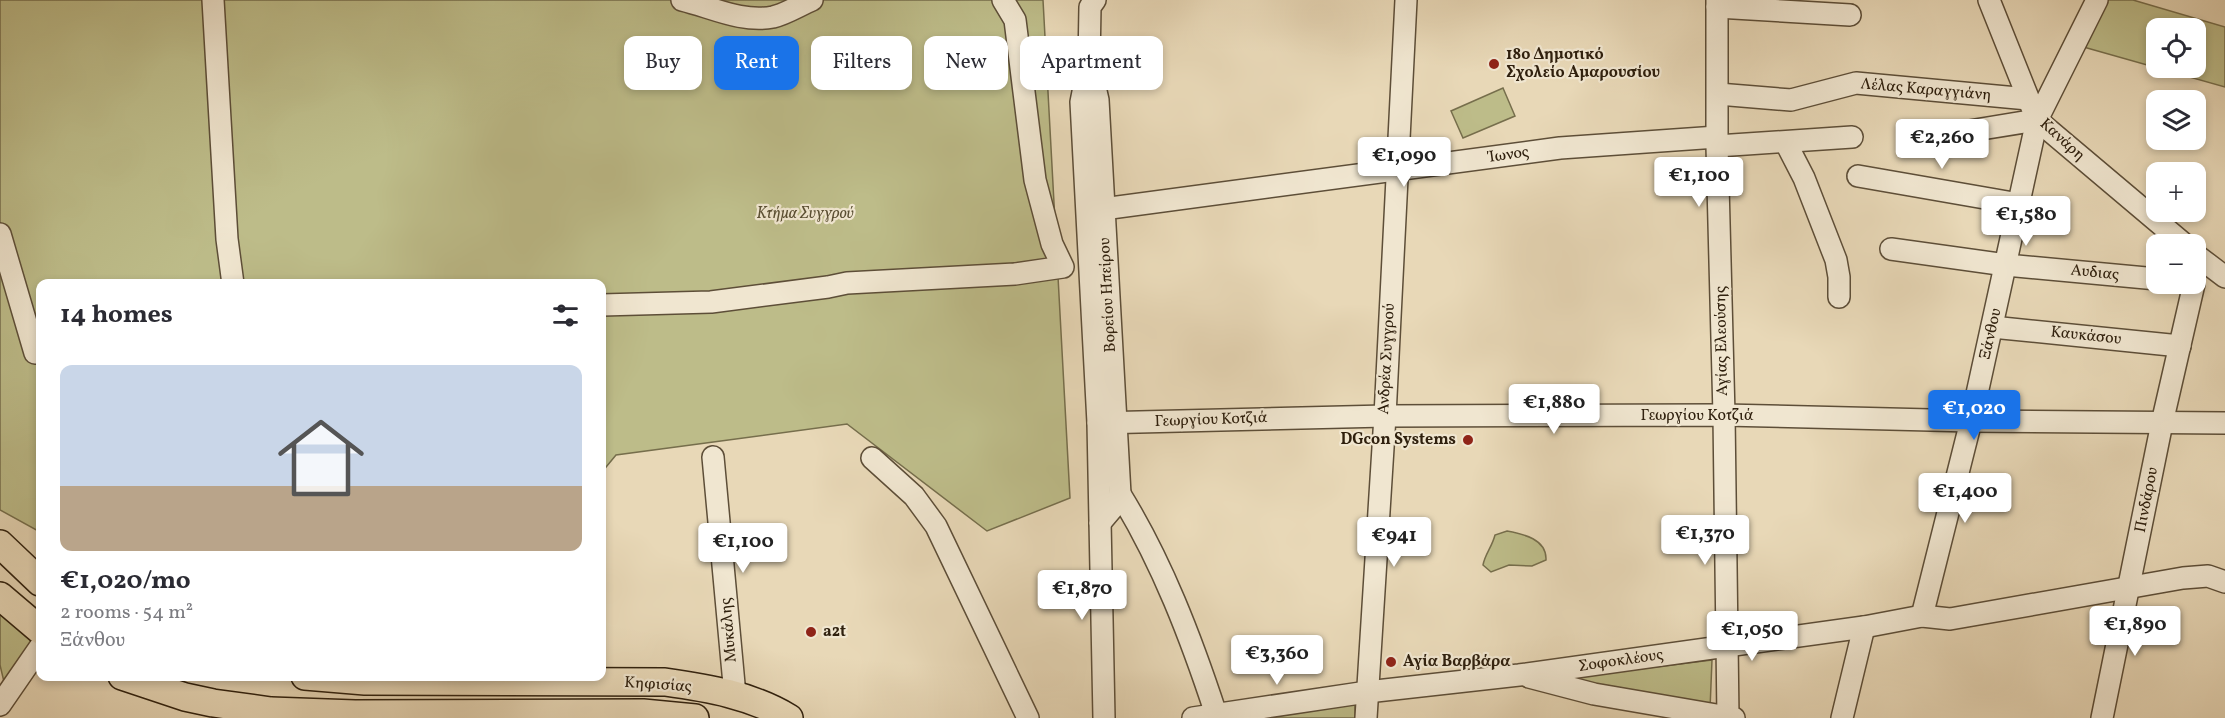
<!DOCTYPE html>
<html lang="en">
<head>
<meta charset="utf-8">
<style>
  body { margin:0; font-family:Vollkorn,serif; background:#f2f2f3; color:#2b2b33; height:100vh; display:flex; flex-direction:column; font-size:22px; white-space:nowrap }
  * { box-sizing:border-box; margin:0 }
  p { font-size:20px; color:#7c7c81 }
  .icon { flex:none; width:33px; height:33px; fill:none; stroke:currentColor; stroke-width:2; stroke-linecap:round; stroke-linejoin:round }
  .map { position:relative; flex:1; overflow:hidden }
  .drawer { position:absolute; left:36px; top:279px; width:570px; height:402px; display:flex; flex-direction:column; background:#fff; border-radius:12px; box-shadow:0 3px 9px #0003 }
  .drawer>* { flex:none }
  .guide { position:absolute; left:624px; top:36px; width:570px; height:54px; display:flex; gap:12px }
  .controls { position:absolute; left:2146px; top:18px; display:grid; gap:12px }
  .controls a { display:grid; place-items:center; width:60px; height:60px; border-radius:12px; background:#fff; box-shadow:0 3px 9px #0003; font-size:30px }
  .price { position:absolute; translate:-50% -51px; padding:0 14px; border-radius:6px; background:#fff; color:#222; font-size:20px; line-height:39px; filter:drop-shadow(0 2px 3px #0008) }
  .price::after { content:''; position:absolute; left:50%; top:36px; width:18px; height:14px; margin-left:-9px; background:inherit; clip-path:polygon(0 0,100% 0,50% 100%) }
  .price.current { background:#1a73e8; color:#fff }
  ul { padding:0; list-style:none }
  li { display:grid; align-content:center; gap:12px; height:318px; padding:0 24px }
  li span { display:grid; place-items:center; height:186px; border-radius:12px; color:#555 }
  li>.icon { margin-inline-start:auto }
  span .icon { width:108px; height:108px; fill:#fffc; stroke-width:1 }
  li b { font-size:26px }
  h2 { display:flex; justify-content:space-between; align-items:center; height:72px; padding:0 24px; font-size:26px }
  .pill { padding:0 21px; border-radius:12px; background:#fff; box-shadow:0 3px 9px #0003; font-size:21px; line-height:54px }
  .pill.current { background:#1a73e8; color:#fff }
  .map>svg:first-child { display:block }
  .green { fill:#bdbc89; stroke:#766e4c; stroke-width:1.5; fill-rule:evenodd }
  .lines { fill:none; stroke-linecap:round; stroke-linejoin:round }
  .minor-casing { stroke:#5d4e38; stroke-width:24 }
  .major-casing { stroke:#2f200e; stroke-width:30 }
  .minor { stroke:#f0e6d0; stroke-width:21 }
  .major { stroke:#e8d8b7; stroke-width:27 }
  .poi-dot { fill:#8f2418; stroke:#f0e6d0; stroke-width:2 }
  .labels { text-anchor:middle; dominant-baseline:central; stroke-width:4.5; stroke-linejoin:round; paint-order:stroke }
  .poi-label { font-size:16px; font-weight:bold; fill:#2f200e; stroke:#f0e6d0; text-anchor:start }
  .street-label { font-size:16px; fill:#2f200e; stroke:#f0e6d0 }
  .park-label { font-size:16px; font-style:italic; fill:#5a4f33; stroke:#f0e6d0 }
</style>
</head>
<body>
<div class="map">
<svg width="2225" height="718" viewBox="0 0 2225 718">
  <rect width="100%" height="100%" fill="#e8d8b7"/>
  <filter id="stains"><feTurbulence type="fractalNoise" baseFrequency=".00333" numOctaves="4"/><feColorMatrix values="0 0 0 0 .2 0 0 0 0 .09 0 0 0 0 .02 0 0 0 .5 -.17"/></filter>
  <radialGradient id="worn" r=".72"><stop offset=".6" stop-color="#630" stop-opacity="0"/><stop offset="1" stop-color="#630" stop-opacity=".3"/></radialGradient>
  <!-- green -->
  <g class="green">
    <polygon points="0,0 1043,0 1070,498 987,531 847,424 616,455 602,472 602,284 40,284 40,532 0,510"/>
    <path d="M2103 0H2133L2225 27V87L2080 46ZM2157 28H2196V68H2157Z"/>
    <polygon points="1503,88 1515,116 1463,138 1451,111"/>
    <path d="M1507 531C1523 534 1547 539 1546 560L1532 566 1509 565 1491 572 1483 565C1485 554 1492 547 1495 535Z"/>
    <polygon points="0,606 35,636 4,682 0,665"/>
    <polygon points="1712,660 1710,709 1596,691 1576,679 1582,676"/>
    <polygon points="1355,704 1355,718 1266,718"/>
  </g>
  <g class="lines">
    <!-- minor casing -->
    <g class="minor-casing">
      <g id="minor">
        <polyline points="213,0 227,239 233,284"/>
        <path d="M682 0C711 7 742 23 773 17 786 14 800 5 812 0"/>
        <polyline points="1095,0 1090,7 1089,62 1081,102 1098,423 1104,718"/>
        <polyline points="1717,0 1717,146 1724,415 1728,718"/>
        <polyline points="1989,0 2037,120 2184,244"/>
        <polyline points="1717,7 1850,15"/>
        <polyline points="1090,65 1098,100 1120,494 1117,503 1100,523"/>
        <polyline points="1718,94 1791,100 1856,83 2028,99"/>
        <polyline points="1929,131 1963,132 2037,120"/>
        <polyline points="1786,143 1804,178 1836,260 1839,277 1839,297"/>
        <polyline points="1717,146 1852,137"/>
        <polyline points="1858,176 2019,204"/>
        <polyline points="1088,211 1560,148 1717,137"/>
        <polyline points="0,234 35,353 40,353"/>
        <polyline points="1891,249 2006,265 2157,279"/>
        <polyline points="2196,255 2225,277"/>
        <polyline points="602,305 711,302 828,287 847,283 1015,274 1063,267 1052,244 1035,180 1015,20 1003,0"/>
        <polyline points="1992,327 2180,346"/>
        <polyline points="1098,423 1385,416 1724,415 1971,421 2225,423"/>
        <polyline points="713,457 735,695"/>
        <polyline points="872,458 914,496 936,526 1028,718"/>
        <path d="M1120 494C1162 562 1191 638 1216 714"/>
        <polyline points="1922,616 1971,421 2037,120 2097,0"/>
        <polyline points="1529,677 1594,694 1734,718"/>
        <polyline points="0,705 40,647"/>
        <polyline points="1193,718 1367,692 1519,675 1864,627 1922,616 1950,619 2183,578 2208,576 2225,582"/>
        <polyline points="1366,718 1385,416 1406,0"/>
        <polyline points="1842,718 1864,627"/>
        <polyline points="2102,718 2162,423 2194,284"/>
      </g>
    </g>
    <!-- major casing -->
    <g class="major-casing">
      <g id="major">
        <polyline points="0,544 40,582"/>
        <polyline points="0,596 40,630"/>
        <polyline points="122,676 185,697 213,703 271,711 355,714 643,713 695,718"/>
        <path d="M305 676 365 681 665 682C708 688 751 695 789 718"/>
      </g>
    </g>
    <!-- minor -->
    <use href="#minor" class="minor"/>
    <!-- major -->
    <use href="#major" class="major"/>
  </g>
  <!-- markers -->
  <g class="poi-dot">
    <circle cx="1494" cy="64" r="6"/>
    <circle cx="1468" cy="440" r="6"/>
    <circle cx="811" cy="632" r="6"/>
    <circle cx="1391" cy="662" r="6"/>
  </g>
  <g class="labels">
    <!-- poi labels -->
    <g class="poi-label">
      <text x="1506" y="55">18ο Δημοτικό<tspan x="1506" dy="18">Σχολείο Αμαρουσίου</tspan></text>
      <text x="1456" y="440" text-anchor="end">DGcon Systems</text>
      <text x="823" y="632">a2t</text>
      <text x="1403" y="662">Αγία Βαρβάρα</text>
    </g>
    <!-- street labels -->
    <g class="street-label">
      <text transform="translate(1926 90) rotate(5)">Λέλας Καραγγιάνη</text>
      <text transform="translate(2062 140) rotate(42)">Κανάρη</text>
      <text transform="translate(1509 155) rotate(-8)">Ίωνος</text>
      <text transform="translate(2095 273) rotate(6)">Αυδιας</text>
      <text transform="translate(1108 295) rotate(-93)">Βορείου Ηπείρου</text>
      <text transform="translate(1991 334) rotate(-77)">Ξάνθου</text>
      <text transform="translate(2086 336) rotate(6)">Καυκάσου</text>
      <text transform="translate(1722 341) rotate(-91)">Αγίας Ελεούσης</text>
      <text transform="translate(1387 359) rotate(-87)">Ανδρέα Συγγρού</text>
      <text x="1697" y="416">Γεωργίου Κοτζιά</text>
      <text transform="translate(1211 420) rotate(-2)">Γεωργίου Κοτζιά</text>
      <text transform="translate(2147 500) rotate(-79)">Πινδάρου</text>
      <text transform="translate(729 630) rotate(-95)">Μυκάλης</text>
      <text transform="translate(1621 661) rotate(-8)">Σοφοκλέους</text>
      <text transform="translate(658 685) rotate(4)">Κηφισίας</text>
    </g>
    <!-- park labels -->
    <g class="park-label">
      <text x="805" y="214">Κτήμα Συγγρού</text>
    </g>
  </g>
  <rect width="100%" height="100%" filter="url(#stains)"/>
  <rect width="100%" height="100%" fill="url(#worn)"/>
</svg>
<div class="controls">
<a><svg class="icon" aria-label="locate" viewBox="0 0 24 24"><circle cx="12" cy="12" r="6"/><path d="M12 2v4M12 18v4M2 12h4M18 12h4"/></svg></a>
<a><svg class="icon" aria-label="layers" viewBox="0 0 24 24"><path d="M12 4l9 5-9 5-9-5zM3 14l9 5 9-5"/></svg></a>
<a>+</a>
<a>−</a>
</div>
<b class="price" style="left:1942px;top:170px">€2,260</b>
<b class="price" style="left:1404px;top:188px">€1,090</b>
<b class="price" style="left:1699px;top:208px">€1,100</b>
<b class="price" style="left:2026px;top:247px">€1,580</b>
<b class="price" style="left:1554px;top:435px">€1,880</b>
<b class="price current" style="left:1974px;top:441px">€1,020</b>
<b class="price" style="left:1965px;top:524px">€1,400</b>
<b class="price" style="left:1705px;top:566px">€1,370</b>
<b class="price" style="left:1394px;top:568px">€941</b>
<b class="price" style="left:743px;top:574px">€1,100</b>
<b class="price" style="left:1082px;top:621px">€1,870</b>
<b class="price" style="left:2135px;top:657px">€1,890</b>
<b class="price" style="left:1752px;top:662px">€1,050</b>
<b class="price" style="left:1277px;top:686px">€3,360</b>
<div class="guide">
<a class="pill">Buy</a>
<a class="pill current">Rent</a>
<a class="pill">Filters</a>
<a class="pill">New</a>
<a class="pill">Apartment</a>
</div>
<section class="drawer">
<h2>14 homes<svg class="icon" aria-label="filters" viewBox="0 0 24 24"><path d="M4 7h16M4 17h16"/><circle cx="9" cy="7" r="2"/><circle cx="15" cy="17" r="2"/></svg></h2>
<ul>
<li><span style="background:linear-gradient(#c9d6e8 65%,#b9a48a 0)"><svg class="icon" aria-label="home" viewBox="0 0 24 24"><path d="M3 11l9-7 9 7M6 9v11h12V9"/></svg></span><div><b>€1,020/mo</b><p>2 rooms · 54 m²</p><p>Ξάνθου</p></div></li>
</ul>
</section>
</div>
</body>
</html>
